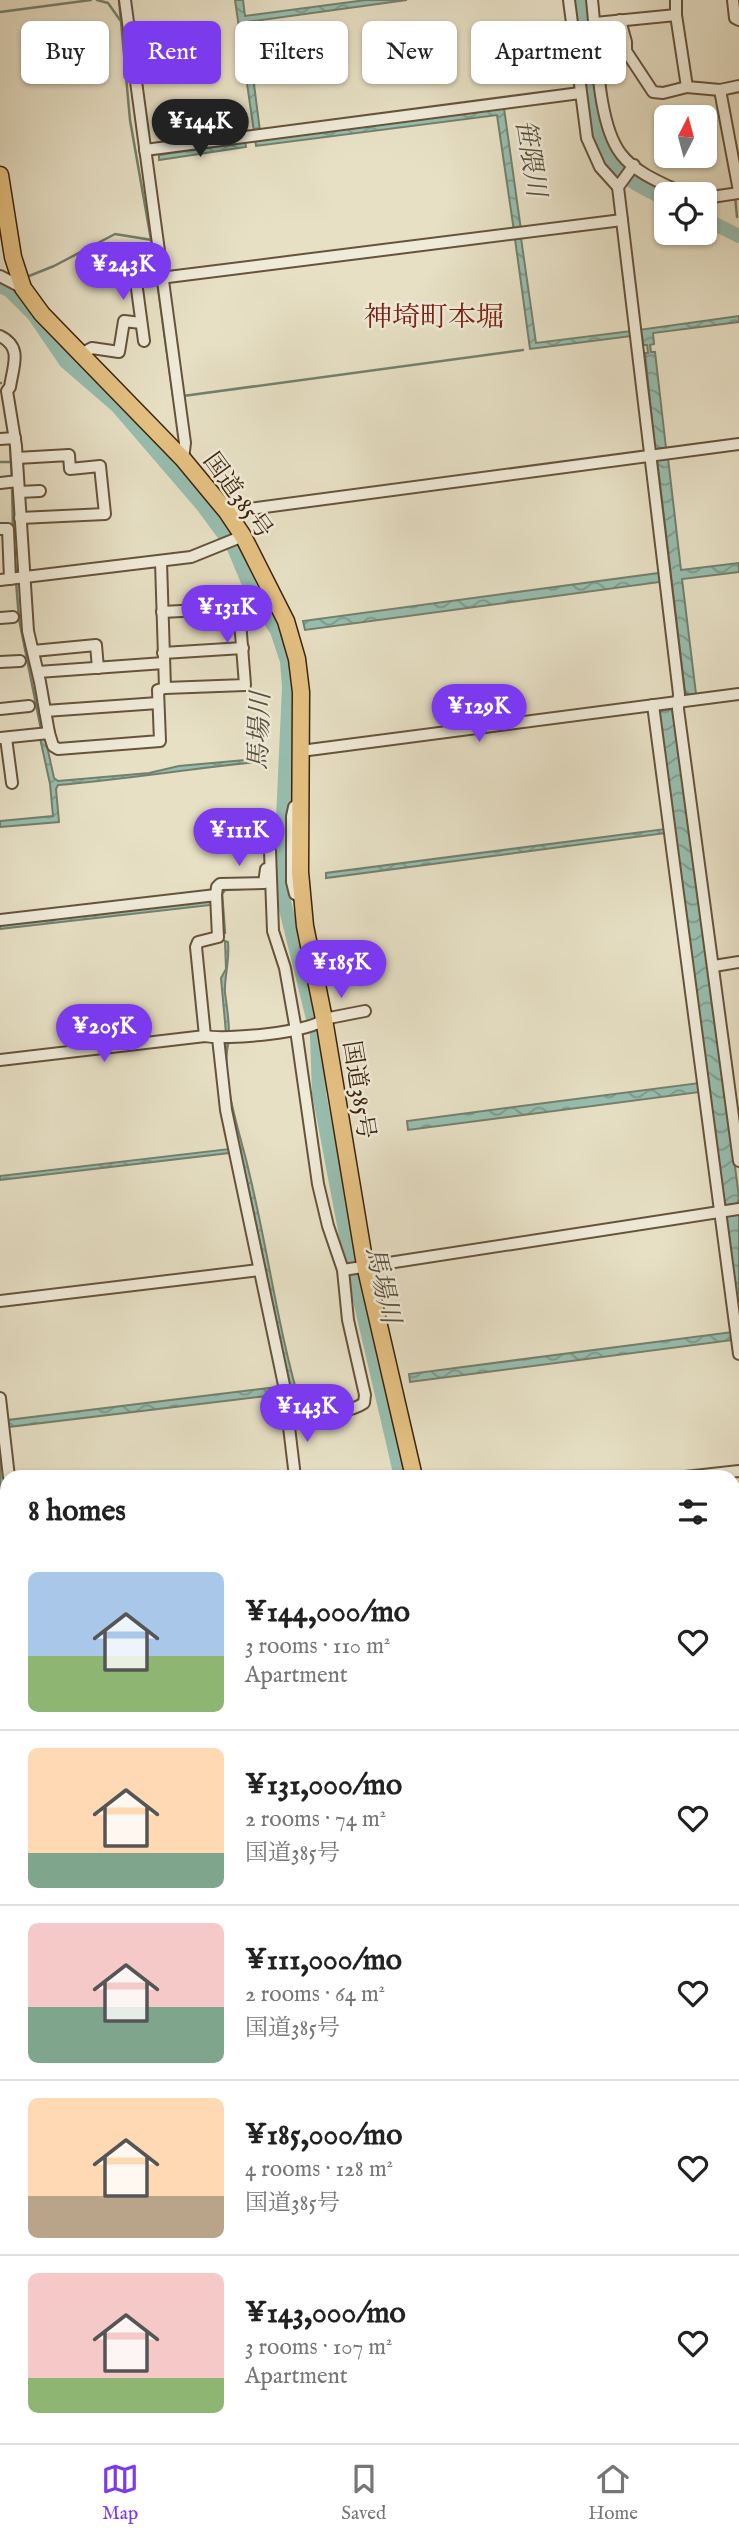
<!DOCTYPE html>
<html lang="en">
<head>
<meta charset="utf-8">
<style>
  body { margin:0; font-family:"IM FELL English","Noto Serif JP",serif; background:#f2f2f2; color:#222; height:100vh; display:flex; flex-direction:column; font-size:26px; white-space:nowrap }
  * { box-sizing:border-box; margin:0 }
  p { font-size:23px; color:#767676 }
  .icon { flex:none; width:38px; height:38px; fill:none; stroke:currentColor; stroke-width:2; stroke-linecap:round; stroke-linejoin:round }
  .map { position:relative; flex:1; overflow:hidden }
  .panel { position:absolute; left:0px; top:1470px; width:740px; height:973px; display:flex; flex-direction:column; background:#fff; border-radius:21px 21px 0 0; box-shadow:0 2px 5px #0004 }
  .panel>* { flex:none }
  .hud { position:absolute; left:21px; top:21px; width:698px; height:63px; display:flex; gap:14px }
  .needle { width:46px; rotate:6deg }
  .fabs { position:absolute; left:654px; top:105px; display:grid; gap:14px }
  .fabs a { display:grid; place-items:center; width:63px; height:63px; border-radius:10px; background:#fff; box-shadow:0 2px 5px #0004; font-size:35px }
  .price { position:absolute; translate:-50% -60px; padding:0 16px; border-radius:24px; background:#7c3aed; color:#fff; font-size:23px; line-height:46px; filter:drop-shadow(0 2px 4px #0008) }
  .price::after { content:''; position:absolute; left:50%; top:42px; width:21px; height:16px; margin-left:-10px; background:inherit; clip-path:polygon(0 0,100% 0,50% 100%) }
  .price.on { background:#222; color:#fff }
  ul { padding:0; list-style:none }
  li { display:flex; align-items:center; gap:21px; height:175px; padding:0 28px }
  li+li { border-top:2px solid #e0e0e0 }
  li span { display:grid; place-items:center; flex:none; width:196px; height:140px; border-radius:10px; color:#555 }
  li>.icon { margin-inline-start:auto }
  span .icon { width:84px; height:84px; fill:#fffc; stroke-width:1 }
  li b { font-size:30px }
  h2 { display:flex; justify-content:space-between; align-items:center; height:84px; padding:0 28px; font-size:30px }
  .pill { padding:0 24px; border-radius:10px; background:#fff; box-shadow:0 2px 5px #0004; font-size:24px; line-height:63px }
  .pill.on { background:#7c3aed; color:#fff }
  .menu { display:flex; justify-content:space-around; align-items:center; height:98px; border-top:2px solid #e0e0e0; background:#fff; font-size:19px; color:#767676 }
  .menu a { display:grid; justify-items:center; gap:4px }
  .menu .on { color:#7c3aed }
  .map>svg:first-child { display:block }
  .water { fill:url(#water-waves); stroke:#73806e; stroke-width:2 }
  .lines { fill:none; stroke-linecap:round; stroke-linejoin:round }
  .stream { stroke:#73806e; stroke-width:2.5 }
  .river { stroke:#98beaf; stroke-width:14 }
  .minor-casing { stroke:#67533b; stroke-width:14 }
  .highway-casing { stroke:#3c240d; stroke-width:19 }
  .minor { stroke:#efebd9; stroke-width:10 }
  .highway { stroke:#e4c082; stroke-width:16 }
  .labels { text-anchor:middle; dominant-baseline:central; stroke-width:5; stroke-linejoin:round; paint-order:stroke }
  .street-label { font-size:24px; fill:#3c240d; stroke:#efebd9 }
  .water-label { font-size:26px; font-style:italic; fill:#58523e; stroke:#efebd9 }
  .quarter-label { font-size:28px; fill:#7a1f14; stroke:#efebd9 }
</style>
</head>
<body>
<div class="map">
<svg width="739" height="2443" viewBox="0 0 739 2443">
  <defs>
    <pattern id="water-waves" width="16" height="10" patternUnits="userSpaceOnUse" patternTransform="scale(1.75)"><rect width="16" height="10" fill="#98beaf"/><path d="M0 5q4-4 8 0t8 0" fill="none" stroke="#7d9a8d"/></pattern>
  </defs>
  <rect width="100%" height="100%" fill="#e7e0c5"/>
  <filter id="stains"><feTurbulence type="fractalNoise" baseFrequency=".00286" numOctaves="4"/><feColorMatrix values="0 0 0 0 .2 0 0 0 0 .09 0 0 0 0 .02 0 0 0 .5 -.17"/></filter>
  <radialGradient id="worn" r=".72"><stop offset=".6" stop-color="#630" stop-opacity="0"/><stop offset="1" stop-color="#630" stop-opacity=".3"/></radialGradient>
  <!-- water -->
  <g class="water">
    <polygon points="235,0 243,0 245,16 366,0 407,0 246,22 261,139 504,108 521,230 514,231 497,115 256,146"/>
    <polygon points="245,142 246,147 159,160 159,155"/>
    <polygon points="521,238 536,343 631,331 632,336 530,349 515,239"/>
    <polygon points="739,316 739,322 653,333 654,344 650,345 651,352 655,352 666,448 655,449 645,353 648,353 647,345 643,345 642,335 638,335 638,330"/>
    <polygon points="668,458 681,570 739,563 739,572 682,579 696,694 688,695 685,692 657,459"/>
    <polygon points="659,573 660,582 305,630 303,621"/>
    <polygon points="671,709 675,713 739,1197 735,1215 739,1214 739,1328 658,715 661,711"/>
    <path d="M45 737 54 778 58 781 149 773 179 766 266 758 265 761C195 768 127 779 58 785L56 789 59 822 0 827V821L53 816 50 784 40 738Z"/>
    <polygon points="665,829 666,833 326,878 326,873"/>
    <polygon points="210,901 211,905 0,929 0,925"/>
    <path d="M225 941 228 942C230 961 224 977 225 993 227 1007 229 1019 229 1033H226L221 978 226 969Z"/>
    <path d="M226 1041H229C219 1077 241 1135 249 1172 268 1250 278 1330 301 1407L355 1403 300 1412 294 1410 292 1406C281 1339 266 1272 252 1205 241 1152 221 1097 226 1041Z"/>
    <polygon points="699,1083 700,1092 408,1130 407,1121"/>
    <polygon points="229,1149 229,1153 0,1180 0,1176"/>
    <polygon points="732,1332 733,1340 410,1382 409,1374"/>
    <polygon points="277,1387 281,1392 275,1395 8,1427 8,1420"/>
    <polygon points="0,1441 7,1503 7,1529 0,1530"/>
    <polygon points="7,1540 7,1612 1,1558 4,1556 3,1541"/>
    <polygon points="7,2433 7,2436 208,2436 138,2443 0,2443 0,2434"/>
  </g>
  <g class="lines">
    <!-- stream -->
    <g class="stream">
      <polyline points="97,0 108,3 120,20"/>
      <polyline points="119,0 130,120 157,274"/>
      <polyline points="0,12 91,0"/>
      <polyline points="735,196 737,217"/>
      <polyline points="29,276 54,266 115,234 152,240"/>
      <polyline points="157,280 173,396"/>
      <polyline points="0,383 1,383"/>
      <polyline points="183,396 523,350"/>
      <polyline points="10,445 12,480"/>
      <polyline points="0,462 11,462"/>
      <polyline points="12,487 13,529"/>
      <polyline points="13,535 16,574"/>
      <polyline points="16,581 19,619 41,729"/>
      <polyline points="225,933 222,894 225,890 242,889"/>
      <polyline points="733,2026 739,2025"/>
    </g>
    <!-- river -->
    <g class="river">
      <path d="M581 0C585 40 587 142 616 169 630 182 649 191 667 200"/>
      <polyline points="705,219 739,236"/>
      <polyline points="0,286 9,290 34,315 66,362 117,406 203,506 234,548 253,594 277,631 287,661 289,687 280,885 317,1035 319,1093 350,1257 401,1477"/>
    </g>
    <!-- minor casing -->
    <g class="minor-casing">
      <g id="minor">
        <polyline points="125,0 185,443 183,459"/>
        <polyline points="569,0 587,138 600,167 618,187"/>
        <path d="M592 0C597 41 596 122 621 154 635 173 664 184 685 194"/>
        <polyline points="733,0 735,18 739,20"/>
        <polyline points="676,15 687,87 720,90 739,86"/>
        <polyline points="620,20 626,42 626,51 653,92 663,93 687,87"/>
        <polyline points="595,23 676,15 676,0"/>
        <polyline points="720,90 739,191"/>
        <polyline points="145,150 580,93"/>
        <polyline points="634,165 618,187 679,694 678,709 739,1161"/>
        <polyline points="705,198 739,193"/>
        <polyline points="133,259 144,341"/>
        <polyline points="0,276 23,288"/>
        <polyline points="136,281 622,220"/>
        <path d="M0 336C23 347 13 366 10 387L7 391 16 446 28 631 40 682 49 733 53 746 58 749 160 741 158 690 165 688 161 562"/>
        <polyline points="81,354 92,348 119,352 124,321 141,323"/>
        <polyline points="0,439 15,438"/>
        <polyline points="17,458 69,455 70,469 100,466 105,514 20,518"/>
        <polyline points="0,483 18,481"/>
        <polyline points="19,492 40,491"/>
        <polyline points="227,512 739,444"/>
        <polyline points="0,529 8,529 10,579"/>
        <polyline points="0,580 191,557 243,536"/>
        <polyline points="162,612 239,608 245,685 165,688"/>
        <polyline points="0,618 13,617"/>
        <polyline points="33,651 96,645 98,668"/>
        <polyline points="163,653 243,648"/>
        <polyline points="0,662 20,661"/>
        <polyline points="38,672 164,663"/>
        <polyline points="653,705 739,1354"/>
        <polyline points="0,709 29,706"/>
        <polyline points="45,711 158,703"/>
        <polyline points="0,738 49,733"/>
        <polyline points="6,738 12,783"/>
        <polyline points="301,751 739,694"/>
        <polyline points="299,803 294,807 292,816 292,882 295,894 302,897"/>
        <path d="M270 851 273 931 285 968 296 1030 318 1184 328 1226 343 1270 348 1320 365 1395 364 1403C347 1415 309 1414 288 1416"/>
        <polyline points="216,895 217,887 220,884 264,883 266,869"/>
        <polyline points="0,920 216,895 218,937 198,942 196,947 205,1036"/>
        <polyline points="714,966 739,962"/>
        <polyline points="218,1038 226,1110 284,1385 295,1477"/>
        <path d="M0 1060 205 1036C225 1040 310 1033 324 1019L365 1011"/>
        <polyline points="343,1270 739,1209"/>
        <polyline points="0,1301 259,1270"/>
        <polyline points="0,1398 9,1477"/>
        <polyline points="685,1477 739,1471"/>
        <polyline points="0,1535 7,1535"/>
        <polyline points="733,1763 739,1764"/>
        <polyline points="0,1906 7,1905"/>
        <polyline points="733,1953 739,1952"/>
        <polyline points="733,2088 739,2084"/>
        <polyline points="733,2135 739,2135"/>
        <polyline points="0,2173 7,2172"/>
        <polyline points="733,2332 739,2331"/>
        <polyline points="0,2426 7,2425"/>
        <polyline points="367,2436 368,2443"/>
        <polyline points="671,2436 675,2443"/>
      </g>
    </g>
    <!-- highway casing -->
    <g class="highway-casing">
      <g id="highway">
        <polyline points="0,175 13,257 23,288 42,314 183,459 227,512 243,536 286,621 297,659 301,692 300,872 305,926 324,1019 365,1265 414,1477"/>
        <polyline points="637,2436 641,2443"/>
      </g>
    </g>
    <!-- minor -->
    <use href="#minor" class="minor"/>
    <!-- highway -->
    <use href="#highway" class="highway"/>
  </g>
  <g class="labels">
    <!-- street labels -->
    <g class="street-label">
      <text transform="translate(237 496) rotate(54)">国道385号</text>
      <text transform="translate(358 1090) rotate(81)">国道385号</text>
    </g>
    <!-- water labels -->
    <g class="water-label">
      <text transform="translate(530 158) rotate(81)">笹隈川</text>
      <text transform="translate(260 731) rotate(-88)">馬場川</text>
      <text transform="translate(382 1285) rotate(77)">馬場川</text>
    </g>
    <!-- quarter labels -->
    <g class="quarter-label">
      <text x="434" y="318">神埼町本堀</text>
    </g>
  </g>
  <rect width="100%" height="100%" filter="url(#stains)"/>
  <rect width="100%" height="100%" fill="url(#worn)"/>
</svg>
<div class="fabs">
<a><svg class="needle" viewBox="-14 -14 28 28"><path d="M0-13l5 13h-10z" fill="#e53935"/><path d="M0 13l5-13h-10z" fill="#767676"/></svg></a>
<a><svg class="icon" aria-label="locate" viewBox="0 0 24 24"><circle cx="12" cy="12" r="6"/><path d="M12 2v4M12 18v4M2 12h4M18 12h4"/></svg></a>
</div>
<b class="price on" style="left:200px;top:159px">¥144K</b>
<b class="price" style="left:123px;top:302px">¥243K</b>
<b class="price" style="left:227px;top:645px">¥131K</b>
<b class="price" style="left:479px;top:744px">¥129K</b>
<b class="price" style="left:239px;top:868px">¥111K</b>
<b class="price" style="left:341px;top:1000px">¥185K</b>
<b class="price" style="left:104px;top:1064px">¥205K</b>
<b class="price" style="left:307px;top:1444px">¥143K</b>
<div class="hud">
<a class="pill">Buy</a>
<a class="pill on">Rent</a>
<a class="pill">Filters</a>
<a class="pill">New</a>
<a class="pill">Apartment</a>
</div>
<section class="panel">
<h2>8 homes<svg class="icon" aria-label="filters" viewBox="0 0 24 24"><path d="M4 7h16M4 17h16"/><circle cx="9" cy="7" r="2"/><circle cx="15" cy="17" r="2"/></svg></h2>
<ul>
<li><span style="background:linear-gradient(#a9c7e8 60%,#8fb573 0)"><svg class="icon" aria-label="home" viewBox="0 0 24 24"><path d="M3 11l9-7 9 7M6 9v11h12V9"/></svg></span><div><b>¥144,000/mo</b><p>3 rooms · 110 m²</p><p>Apartment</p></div><svg class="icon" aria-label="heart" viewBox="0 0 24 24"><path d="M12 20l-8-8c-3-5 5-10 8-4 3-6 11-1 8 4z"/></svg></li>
<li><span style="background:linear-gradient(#ffd9b3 75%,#7fa58c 0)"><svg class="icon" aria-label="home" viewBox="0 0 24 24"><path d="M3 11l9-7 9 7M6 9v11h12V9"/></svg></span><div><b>¥131,000/mo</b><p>2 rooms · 74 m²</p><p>国道385号</p></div><svg class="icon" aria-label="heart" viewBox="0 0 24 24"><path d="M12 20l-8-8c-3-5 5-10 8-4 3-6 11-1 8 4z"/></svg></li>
<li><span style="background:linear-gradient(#f6c9c9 60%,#7fa58c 0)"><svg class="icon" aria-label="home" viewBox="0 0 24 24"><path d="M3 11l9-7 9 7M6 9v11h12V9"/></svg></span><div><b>¥111,000/mo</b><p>2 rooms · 64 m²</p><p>国道385号</p></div><svg class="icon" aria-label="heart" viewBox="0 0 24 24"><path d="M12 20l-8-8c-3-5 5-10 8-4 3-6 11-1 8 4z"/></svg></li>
<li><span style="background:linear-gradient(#ffd9b3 70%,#b9a48a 0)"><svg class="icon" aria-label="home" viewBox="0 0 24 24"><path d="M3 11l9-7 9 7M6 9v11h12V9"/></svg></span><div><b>¥185,000/mo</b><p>4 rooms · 128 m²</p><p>国道385号</p></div><svg class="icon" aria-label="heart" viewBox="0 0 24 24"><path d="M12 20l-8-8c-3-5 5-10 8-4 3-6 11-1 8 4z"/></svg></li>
<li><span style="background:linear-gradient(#f6c9c9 75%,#8fb573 0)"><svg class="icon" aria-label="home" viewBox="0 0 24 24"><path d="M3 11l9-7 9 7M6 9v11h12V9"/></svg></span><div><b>¥143,000/mo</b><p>3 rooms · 107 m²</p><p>Apartment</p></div><svg class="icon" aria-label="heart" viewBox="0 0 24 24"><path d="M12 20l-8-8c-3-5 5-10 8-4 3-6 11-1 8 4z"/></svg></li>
</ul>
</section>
</div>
<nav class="menu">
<a class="on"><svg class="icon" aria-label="map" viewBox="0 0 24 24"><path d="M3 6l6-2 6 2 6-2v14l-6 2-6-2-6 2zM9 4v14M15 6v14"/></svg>Map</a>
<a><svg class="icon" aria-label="saved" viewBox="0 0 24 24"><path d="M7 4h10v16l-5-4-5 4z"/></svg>Saved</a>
<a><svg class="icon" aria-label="home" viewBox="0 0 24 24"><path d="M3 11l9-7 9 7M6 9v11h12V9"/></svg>Home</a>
</nav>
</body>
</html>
